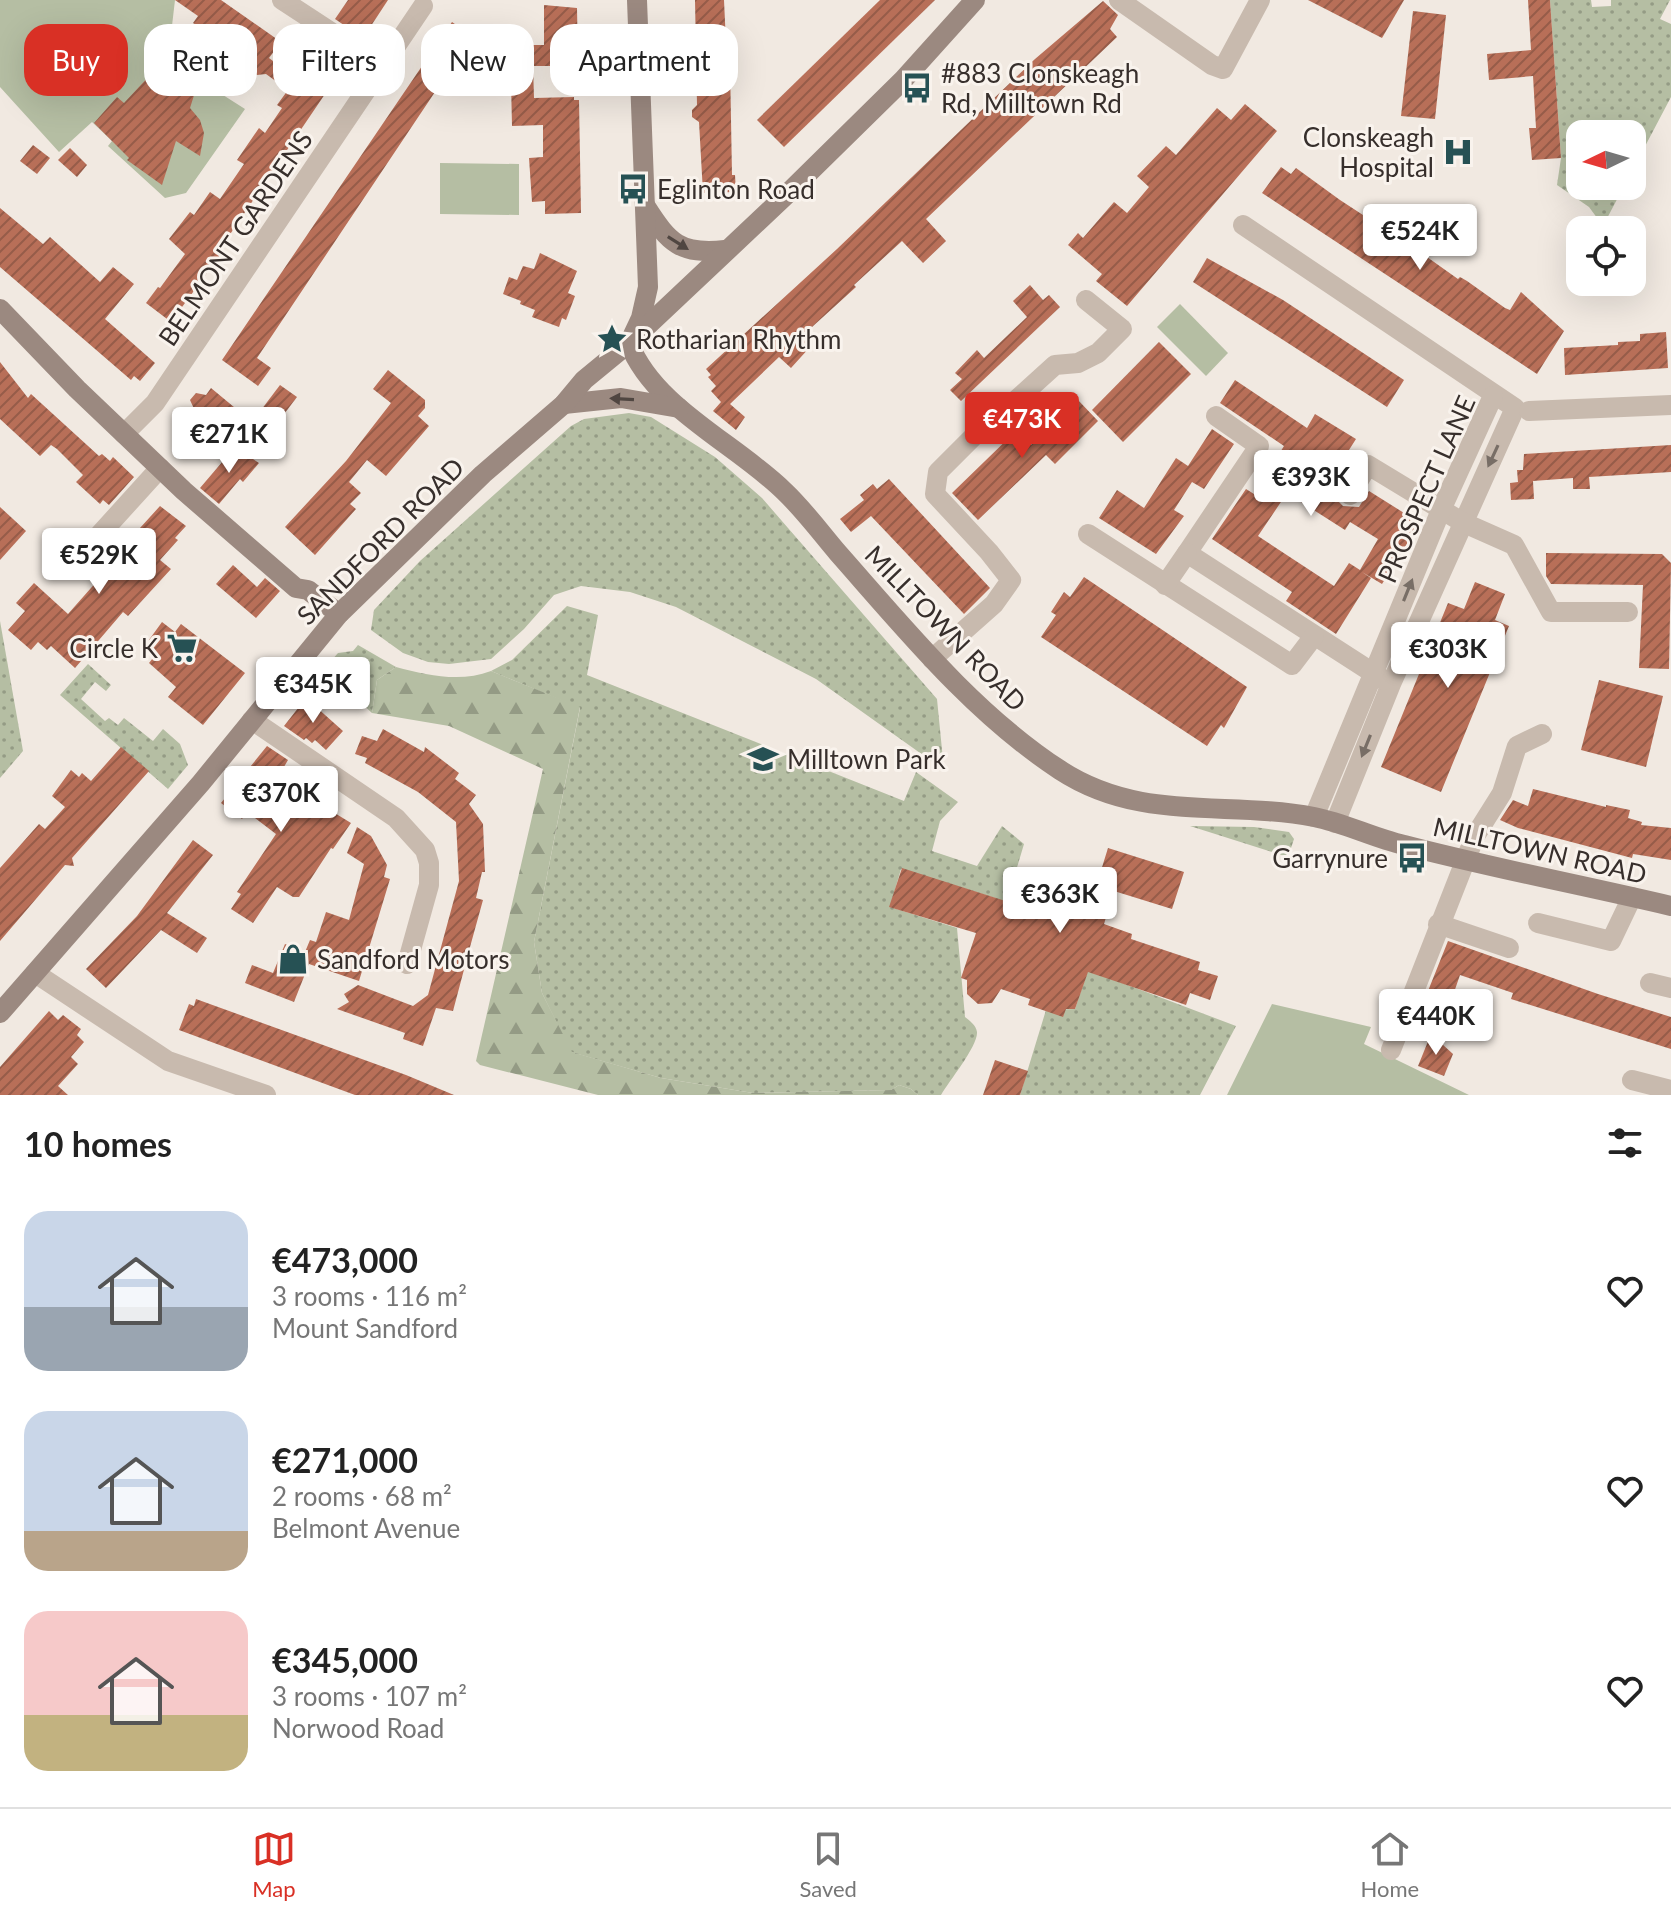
<!DOCTYPE html>
<html lang="en">
<head>
<meta charset="utf-8">
<style>
  body { margin:0; font-family:Lato,sans-serif; background:#f2f2f2; color:#222; height:100vh; display:flex; flex-direction:column; font-size:30px; white-space:nowrap }
  * { box-sizing:border-box; margin:0 }
  p { font-size:26px; color:#767676 }
  .icon { flex:none; width:44px; height:44px; fill:none; stroke:currentColor; stroke-width:2; stroke-linecap:round; stroke-linejoin:round }
  .map { position:relative; height:1095px; overflow:hidden }
  .sheet { display:flex; flex-direction:column; background:#fff; flex:1 }
  .sheet>* { flex:none }
  .guide { position:absolute; left:24px; top:24px; width:800px; height:72px; display:flex; gap:16px }
  .needle { width:52px; rotate:265deg }
  .tools { position:absolute; left:1566px; top:120px; display:grid; gap:16px }
  .tools a { display:grid; place-items:center; width:80px; height:80px; border-radius:16px; background:#fff; box-shadow:0 8px 32px #0002; font-size:40px }
  .price { position:absolute; translate:-50% -68px; padding:0 18px; border-radius:8px; background:#fff; color:#222; font-size:26px; line-height:52px; filter:drop-shadow(0 2px 4px #0008) }
  .price::after { content:''; position:absolute; left:50%; top:48px; width:24px; height:18px; margin-left:-12px; background:inherit; clip-path:polygon(0 0,100% 0,50% 100%) }
  .price.on { background:#d93025; color:#fff }
  ul { padding:0; list-style:none }
  li { display:flex; align-items:center; gap:24px; height:200px; padding:0 24px }
  li span { display:grid; place-items:center; flex:none; width:224px; height:160px; border-radius:24px; color:#555 }
  li>.icon { margin-inline-start:auto }
  span .icon { width:96px; height:96px; fill:#fffc; stroke-width:1 }
  li b { font-size:34px }
  h2 { display:flex; justify-content:space-between; align-items:center; height:96px; padding:0 24px; font-size:34px }
  .chip { padding:0 28px; border-radius:24px; background:#fff; box-shadow:0 8px 32px #0002; font-size:28px; line-height:72px }
  .chip.on { background:#d93025; color:#fff }
  .menu { display:flex; justify-content:space-around; align-items:center; height:112px; border-top:2px solid #e0e0e0; background:#fff; font-size:22px; color:#767676 }
  .menu a { display:grid; justify-items:center; gap:4px }
  .menu .on { color:#d93025 }
  .map>svg:first-child { display:block }
  .grass { fill:url(#grass-dots) }
  .forest { fill:url(#forest-firs) }
  .green { fill:#b5bea3 }
  .building { fill:url(#building-hatch); fill-rule:evenodd }
  .lines { fill:none; stroke-linecap:round; stroke-linejoin:round }
  .street { stroke:#c8baae; stroke-width:20 }
  .secondary { stroke:#9b8980; stroke-width:20 }
  .oneway { fill:#504641 }
  .oneway2 { fill:#786e66 }
  .labels { text-anchor:middle; dominant-baseline:central; stroke-width:6; stroke-linejoin:round; paint-order:stroke }
  .poi-label { font-size:26px; fill:#372f2c; stroke:#f9f3ed; text-anchor:start }
  .street-label { font-size:26px; fill:#372f2c; stroke:#f9f3ed }
</style>
</head>
<body>
<div class="map">
<svg width="1671" height="1095" viewBox="0 0 1671 1095">
  <defs>
    <pattern id="grass-dots" width="8" height="8" patternUnits="userSpaceOnUse" patternTransform="scale(2)"><rect width="8" height="8" fill="#b5bea3"/><path d="M2 2h.1M6 6h.1" fill="none" stroke="#949b85" stroke-width="1.8" stroke-linecap="round"/></pattern>
    <pattern id="forest-firs" width="22" height="20" patternUnits="userSpaceOnUse" patternTransform="scale(2)"><rect width="22" height="20" fill="#b5bea3"/><path d="M5 1l3.5 6h-7zM16 11l3.5 6h-7z" fill="#949b85"/></pattern>
    <pattern id="building-hatch" width="6" height="6" patternUnits="userSpaceOnUse" patternTransform="scale(2)"><rect width="6" height="6" fill="#b86f58"/><path d="M-1 1l2-2M0 6l6-6M5 7l2-2" fill="none" stroke="#965c49"/></pattern>
  </defs>
  <rect width="100%" height="100%" fill="#f1e9e1"/>
  <!-- grass -->
  <g class="grass">
    <polygon points="1550,0 1591,0 1592,7 1611,6 1611,0 1670,0 1660,19 1671,24 1671,97 1632,171 1632,134 1580,134 1580,186 1624,186 1603,226 1589,207 1557,185 1561,158"/>
    <polygon points="629,413 651,417 715,457 762,498 788,528 937,699 944,770 816,679 676,607 630,592 581,586 554,595 524,629 491,659 449,664 428,662 403,653 371,630 374,610 420,561 571,426 584,419"/>
    <path d="M567 606 598 615 587 675 904 801 916 772 958 802 940 821 932 851 977 866 1002 826 1024 844 1006 904 995 898 901 869 890 907 957 928 965 1017C970 1021 976 1025 977 1032 978 1046 949 1081 941 1095H918L911 1089 899 1085 891 1090 753 1093 661 1078 571 1052 542 993 534 942 580 708 491 671 512 660Z"/>
    <polygon points="0,621 23,751 0,778"/>
    <polygon points="358,645 396,667 377,680 372,713 324,669 338,653 353,651"/>
    <polygon points="88,664 111,685 106,691 95,682 81,699 105,721 109,718 118,725 124,718 153,741 163,729 180,744 188,765 168,789 60,695"/>
    <polygon points="1190,826 1254,827 1289,832 1294,839 1288,857"/>
    <polygon points="1088,970 1236,1026 1200,1095 1020,1095 1046,1010 1075,1009"/>
  </g>
  <!-- forest -->
  <path class="forest" d="M396 667C427 675 460 683 491 671L580 707 534 942 542 993 572 1052 661 1078 753 1093 891 1090 899 1085 911 1089 918 1095H598L480 1065 476 1061 543 769 449 726 372 713 377 680Z"/>
  <!-- green -->
  <g class="green">
    <polygon points="0,0 175,0 168,60 245,109 186,193 165,198 108,146 112,141 92,122 59,152 0,87"/>
    <polygon points="440,163 519,164 519,215 440,214"/>
    <polygon points="1180,304 1228,353 1206,376 1157,327"/>
    <polygon points="1272,1004 1371,1027 1364,1044 1469,1095 1227,1095"/>
  </g>
  <!-- building -->
  <g class="building">
    <polygon points="175,0 221,0 281,42 269,58 294,77 315,47 344,66 218,252 221,254 171,322 146,303 158,287 160,288 185,254 169,239 190,212 194,215 210,192 220,199 244,164 237,160 259,128 265,133 282,108 277,105 288,90 266,74 257,75 226,51 235,52 193,23 198,16"/>
    <polygon points="348,0 388,0 363,38 335,19"/>
    <polygon points="695,0 724,0 727,65 730,64 732,175 735,175 736,192 703,193 699,122 692,117 692,110 697,105"/>
    <polygon points="880,0 935,0 784,147 757,120"/>
    <polygon points="1308,0 1404,0 1382,38"/>
    <polygon points="1528,0 1550,0 1561,158 1532,160 1529,128 1536,128 1533,76 1489,80 1487,54 1531,50"/>
    <polygon points="1103,1 1118,15 1110,29 1117,37 926,219 946,241 923,263 902,241 854,285 856,287 801,337 810,347 791,368 779,357 730,404 745,417 736,430 713,411 721,402 711,391 716,386 708,377 711,375 706,369 837,249 1035,59"/>
    <polygon points="544,5 577,8 578,62 560,63 560,66 533,66 534,98 574,97 574,100 579,100 581,213 545,214 545,201 532,202 529,158 543,157 543,125 512,126 511,82 441,83 257,358 271,368 258,386 222,360 452,22 472,36 455,62 526,62 526,45 544,45"/>
    <polygon points="1413,11 1446,15 1435,119 1401,116"/>
    <polygon points="168,56 165,80 196,89 190,108 200,120 204,133 200,156 176,141 162,185 127,160 129,158 94,123 117,97 124,103"/>
    <polygon points="1245,104 1277,131 1127,306 1096,281 1102,274 1068,245 1078,233 1083,238 1114,202 1127,213 1149,187 1137,176 1166,146 1176,155 1217,108 1231,120"/>
    <polygon points="33,145 50,158 37,174 20,161"/>
    <polygon points="70,148 87,165 77,177 58,160"/>
    <polygon points="1281,167 1291,174 1296,168 1340,200 1363,215 1365,213 1458,279 1460,277 1467,281 1505,308 1510,310 1521,292 1564,331 1537,374 1262,193"/>
    <polygon points="0,208 43,244 50,237 100,282 113,267 134,284 105,319 155,363 140,381 134,376 131,380 0,267"/>
    <polygon points="540,253 577,271 568,293 575,296 566,320 562,318 559,327 532,317 535,310 520,304 521,301 503,294 509,277 517,280 523,266 534,269"/>
    <polygon points="1207,258 1283,300 1404,380 1387,407 1193,282"/>
    <polygon points="1030,285 1043,300 1049,295 1060,307 961,401 950,390 962,379 955,373 977,350 984,358 1027,317 1013,301"/>
    <polygon points="1666,332 1668,368 1565,375 1564,348 1618,345 1618,342 1640,341 1640,334"/>
    <polygon points="1159,342 1191,374 1123,442 1092,410"/>
    <polygon points="0,362 28,398 31,394 99,456 102,454 110,461 113,457 134,477 109,505 103,500 100,504 76,482 83,475 57,449 51,445 40,456 0,419"/>
    <polygon points="388,370 425,400 425,408 418,416 429,426 386,476 367,460 349,482 361,493 350,504 356,509 315,555 285,527 346,461 391,403 373,389"/>
    <path d="M1235 380 1307 428 1315 414 1356 439 1326 486 1338 492V501L1343 506 1359 507 1369 491 1420 523 1382 584 1362 572 1371 578 1336 634 1286 601 1292 592 1212 539 1246 489 1254 494 1284 446 1220 403ZM1287 493 1345 530 1350 522 1378 539 1360 570 1349 563 1334 586 1258 536Z"/>
    <polygon points="280,385 297,397 269,434 255,424 255,418"/>
    <polygon points="211,388 252,422 227,454 187,421 195,411 190,400 196,393 206,395"/>
    <polygon points="1077,399 1098,421 1055,464 1046,455 978,520 952,493 1017,430 1031,445"/>
    <polygon points="1212,429 1234,444 1204,489 1192,482 1174,510 1184,516 1156,554 1099,518 1117,490 1144,508 1176,458 1188,466"/>
    <polygon points="1671,445 1671,472 1589,477 1590,489 1573,489 1573,478 1533,481 1534,499 1511,500 1510,483 1518,482 1517,470 1523,470 1524,454"/>
    <polygon points="235,447 259,463 243,482 240,479 219,504 200,488"/>
    <polygon points="889,479 990,588 964,614 871,516 851,532 840,519 864,500 860,495 873,484 877,489"/>
    <polygon points="160,506 186,526 175,538 178,540 160,560 171,569 128,616 123,612 75,668 51,646 47,650 38,642 31,650 8,630 25,611 16,603 34,583 68,614 121,554 125,558 146,533 140,528"/>
    <polygon points="0,507 26,531 0,560"/>
    <polygon points="1546,553 1662,554 1671,563 1669,669 1639,668 1643,585 1551,584 1546,576"/>
    <polygon points="233,565 257,587 265,578 280,591 256,618 216,584"/>
    <polygon points="1084,577 1247,687 1224,728 1221,725 1207,746 1041,637 1056,615 1051,612 1064,592 1070,597"/>
    <polygon points="1475,582 1505,594 1495,620 1509,626 1441,792 1381,767 1448,603 1464,609"/>
    <polygon points="162,622 175,632 181,624 245,673 203,725 168,697 176,687 149,663 157,653 146,644"/>
    <polygon points="1599,680 1663,696 1646,767 1581,750"/>
    <polygon points="306,698 343,731 326,750 315,740 312,743 306,738 304,740 284,726"/>
    <polygon points="383,729 424,752 425,747 459,773 455,779 476,795 469,804 483,824 485,872 482,872 476,898 483,900 470,947 453,1011 436,1008 423,1046 403,1039 405,1033 337,1009 349,1002 344,994 358,985 413,1006 428,995 459,881 456,822 418,792 365,763 367,758 355,754 362,736 377,741"/>
    <polygon points="267,746 288,760 281,772 287,777 281,784 311,807 315,801 351,823 333,849 331,848 299,897 293,897 277,887 253,923 231,909 241,894 237,892 276,834 247,812 242,819 221,803"/>
    <polygon points="121,747 149,771 72,858 74,866 65,865 0,941 0,868 39,824 45,829 65,807 52,796 71,770 79,777 82,773 91,781"/>
    <polygon points="1533,789 1606,807 1606,805 1630,810 1628,818 1642,822 1641,825 1671,828 1671,860 1633,854 1632,858 1518,828 1500,820 1513,800 1528,806"/>
    <polygon points="357,827 371,836 387,865 384,877 390,879 359,981 309,964 294,1002 245,983 252,965 273,973 285,944 305,952 310,940 316,942 326,912 349,920 364,864 347,853"/>
    <polygon points="193,840 213,855 167,913 207,938 197,953 161,930 106,988 86,969 137,916"/>
    <polygon points="1108,848 1184,872 1172,909 1114,891 1104,924 1132,934 1131,939 1200,962 1198,970 1218,976 1210,1000 1190,993 1186,1005 1088,972 1075,1009 1066,1009 1063,1017 1028,1005 1030,999 1001,989 992,1003 978,1004 967,994 967,980 961,978 976,933 889,907 902,868 1021,906 1024,897 1046,904 1056,872 1070,876 1073,869 1099,877"/>
    <polygon points="1448,941 1598,994 1671,1017 1671,1049 1511,999 1513,993 1460,975 1450,1004 1459,1007 1451,1027 1425,1017 1432,999 1426,996"/>
    <polygon points="196,999 406,1075 454,1095 355,1095 179,1030 189,1004 194,1006"/>
    <polygon points="49,1011 58,1020 63,1015 81,1029 77,1035 84,1042 71,1057 78,1064 58,1086 68,1095 0,1095 0,1067"/>
    <polygon points="1431,1034 1453,1054 1444,1076 1418,1066"/>
    <polygon points="995,1060 1028,1071 1020,1095 983,1095"/>
  </g>
  <g class="lines">
    <!-- street -->
    <g class="street">
      <polyline points="282,0 383,66"/>
      <polyline points="1119,0 1212,65 1223,69 1260,0"/>
      <polyline points="1243,225 1515,408 1391,684 1335,823"/>
      <polyline points="1529,411 1671,405"/>
      <polyline points="1216,416 1259,446 1187,553 1384,680"/>
      <polyline points="124,434 155,403 423,6"/>
      <polyline points="1350,495 1368,465 1462,522 1514,545 1551,612 1628,612"/>
      <polyline points="1088,534 1292,665 1314,636"/>
      <polyline points="72,565 160,468"/>
      <polyline points="1165,585 1187,553"/>
      <polyline points="932,659 994,604 1011,580 989,552 935,494 938,472 1004,406 1014,402 1055,365 1078,363 1098,353 1122,329 1086,300"/>
      <polyline points="252,720 396,818 425,850 429,863 429,885 407,964"/>
      <polyline points="1314,817 1441,510 1493,396"/>
      <polyline points="1538,923 1611,941 1632,897"/>
      <polyline points="1438,924 1509,948"/>
      <polyline points="35,973 168,1061 266,1095"/>
      <polyline points="1650,983 1671,988"/>
      <polyline points="1391,1050 1475,836 1502,793 1517,746 1542,734"/>
      <polyline points="1632,1080 1671,1090"/>
    </g>
    <!-- secondary -->
    <g class="secondary">
      <path d="M646 207C669 243 680 255 725 250"/>
      <polyline points="0,309 77,389 184,491 296,588 308,590 339,614"/>
      <polyline points="633,335 641,318 648,287 637,0"/>
      <path d="M629 343C654 408 737 444 785 492 804 510 821 533 838 553 906 630 974 714 1060 770 1141 823 1227 800 1314 817 1345 823 1373 838 1404 845 1492 868 1582 885 1671 906"/>
      <polyline points="564,404 621,398 679,408"/>
      <polyline points="0,1013 201,783 339,614 483,474 564,404 584,380 629,343 784,197 903,80 975,0"/>
    </g>
  </g>
  <!-- one-way arrows -->
  <defs><path id="oneway-solid" d="M-6-.8H1V-3.2L6.5 0L1 3.2V.8H-6Z" transform="scale(2)"/></defs>
  <g class="oneway">
    <use href="#oneway-solid" transform="translate(678 243) rotate(32)"/>
    <use href="#oneway-solid" transform="translate(622 399) rotate(-177)"/>
  </g>
  <g class="oneway2">
    <use href="#oneway-solid" transform="translate(1493 456) rotate(115)"/>
    <use href="#oneway-solid" transform="translate(1408 590) rotate(-68)"/>
    <use href="#oneway-solid" transform="translate(1366 746) rotate(112)"/>
  </g>
  <!-- icons -->
  <defs>
    <g id="bus-bare" transform="scale(2.4)"><path d="M-5-6H5V4H4V6H2V4H-2V6H-4V4H-5ZM-3.5-4V0h7V-4ZM-3.5 1.2v1.5H-2V1.2ZM2 1.2v1.5H3.5V1.2Z" fill="#265154" stroke="#f9f3ed" stroke-width="2.5" paint-order="stroke"/></g>
    <g id="hospital-bare" transform="scale(2.4)"><path d="M-5-5h3v3.5h4V-5h3V5h-3V1.5h-4V5h-3Z" fill="#265154" stroke="#f9f3ed" stroke-width="2.5" paint-order="stroke"/></g>
    <g id="sight-bare" transform="scale(2.4)"><path d="M0-6L1.8-2.2L6-1.7L2.9 1.2L3.7 5.4L0 3.3L-3.7 5.4L-2.9 1.2L-6-1.7L-1.8-2.2Z" fill="#265154" stroke="#f9f3ed" stroke-width="2.5" paint-order="stroke"/></g>
    <g id="supermarket-bare" transform="scale(2.4)"><path d="M-6-5.5h2.5l.6 2H6L4.5 2H-2.5L-4.4-4H-6ZM-1.5 3.2a1.3 1.3 0 1 0 .1 0ZM3 3.2a1.3 1.3 0 1 0 .1 0Z" fill="#265154" stroke="#f9f3ed" stroke-width="2.5" paint-order="stroke"/></g>
    <g id="school-bare" transform="scale(2.4)"><path d="M0-5L7-2L0 1L-7-2ZM-4 1L0 2.5L4 1V4Q0 6-4 4Z" fill="#265154" stroke="#f9f3ed" stroke-width="2.5" paint-order="stroke"/></g>
    <g id="shop-bare" transform="scale(2.4)"><path d="M-5-2.5h2.3a2.7 3.5 0 0 1 5.4 0H5L5.5 6h-11ZM-1.5-2.5h3a1.5 2.3 0 0 0-3 0Z" fill="#265154" stroke="#f9f3ed" stroke-width="2.5" paint-order="stroke"/></g>
  </defs>
  <g fill-rule="evenodd">
    <use href="#bus-bare" x="917" y="88"/>
    <use href="#hospital-bare" x="1458" y="152"/>
    <use href="#bus-bare" x="633" y="189"/>
    <use href="#sight-bare" x="612" y="339"/>
    <use href="#supermarket-bare" x="182" y="648"/>
    <use href="#school-bare" x="763" y="759"/>
    <use href="#bus-bare" x="1412" y="858"/>
    <use href="#shop-bare" x="293" y="959"/>
  </g>
  <g class="labels">
    <!-- poi labels -->
    <g class="poi-label">
      <text x="941" y="73">#883 Clonskeagh<tspan x="941" dy="30">Rd, Milltown Rd</tspan></text>
      <text x="1434" y="137" text-anchor="end">Clonskeagh<tspan x="1434" dy="30">Hospital</tspan></text>
      <text x="657" y="189">Eglinton Road</text>
      <text x="636" y="339">Rotharian Rhythm</text>
      <text x="158" y="648" text-anchor="end">Circle K</text>
      <text x="787" y="759">Milltown Park</text>
      <text x="1388" y="858" text-anchor="end">Garrynure</text>
      <text x="317" y="959">Sandford Motors</text>
    </g>
    <!-- street labels -->
    <g class="street-label">
      <text transform="translate(235 238) rotate(-56)">BELMONT GARDENS</text>
      <text transform="translate(1426 489) rotate(-66)">PROSPECT LANE</text>
      <text transform="translate(380 541) rotate(-45)">SANDFORD ROAD</text>
      <text transform="translate(946 628) rotate(46)">MILLTOWN ROAD</text>
      <text transform="translate(1540 850) rotate(13)">MILLTOWN ROAD</text>
    </g>
  </g>
</svg>
<div class="tools">
<a><svg class="needle" viewBox="-14 -14 28 28"><path d="M0-13l5 13h-10z" fill="#e53935"/><path d="M0 13l5-13h-10z" fill="#767676"/></svg></a>
<a><svg class="icon" aria-label="locate" viewBox="0 0 24 24"><circle cx="12" cy="12" r="6"/><path d="M12 2v4M12 18v4M2 12h4M18 12h4"/></svg></a>
</div>
<b class="price" style="left:1420px;top:272px">€524K</b>
<b class="price on" style="left:1022px;top:460px">€473K</b>
<b class="price" style="left:229px;top:475px">€271K</b>
<b class="price" style="left:1311px;top:518px">€393K</b>
<b class="price" style="left:99px;top:596px">€529K</b>
<b class="price" style="left:1448px;top:690px">€303K</b>
<b class="price" style="left:313px;top:725px">€345K</b>
<b class="price" style="left:281px;top:834px">€370K</b>
<b class="price" style="left:1060px;top:935px">€363K</b>
<b class="price" style="left:1436px;top:1057px">€440K</b>
<div class="guide">
<a class="chip on">Buy</a>
<a class="chip">Rent</a>
<a class="chip">Filters</a>
<a class="chip">New</a>
<a class="chip">Apartment</a>
</div>
</div>
<section class="sheet">
<h2>10 homes<svg class="icon" aria-label="filters" viewBox="0 0 24 24"><path d="M4 7h16M4 17h16"/><circle cx="9" cy="7" r="2"/><circle cx="15" cy="17" r="2"/></svg></h2>
<ul>
<li><span style="background:linear-gradient(#c9d6e8 60%,#9aa5b1 0)"><svg class="icon" aria-label="home" viewBox="0 0 24 24"><path d="M3 11l9-7 9 7M6 9v11h12V9"/></svg></span><div><b>€473,000</b><p>3 rooms · 116 m²</p><p>Mount Sandford</p></div><svg class="icon" aria-label="heart" viewBox="0 0 24 24"><path d="M12 20l-8-8c-3-5 5-10 8-4 3-6 11-1 8 4z"/></svg></li>
<li><span style="background:linear-gradient(#c9d6e8 75%,#b9a48a 0)"><svg class="icon" aria-label="home" viewBox="0 0 24 24"><path d="M3 11l9-7 9 7M6 9v11h12V9"/></svg></span><div><b>€271,000</b><p>2 rooms · 68 m²</p><p>Belmont Avenue</p></div><svg class="icon" aria-label="heart" viewBox="0 0 24 24"><path d="M12 20l-8-8c-3-5 5-10 8-4 3-6 11-1 8 4z"/></svg></li>
<li><span style="background:linear-gradient(#f6c9c9 65%,#c2b280 0)"><svg class="icon" aria-label="home" viewBox="0 0 24 24"><path d="M3 11l9-7 9 7M6 9v11h12V9"/></svg></span><div><b>€345,000</b><p>3 rooms · 107 m²</p><p>Norwood Road</p></div><svg class="icon" aria-label="heart" viewBox="0 0 24 24"><path d="M12 20l-8-8c-3-5 5-10 8-4 3-6 11-1 8 4z"/></svg></li>
</ul>
</section>
<nav class="menu">
<a class="on"><svg class="icon" aria-label="map" viewBox="0 0 24 24"><path d="M3 6l6-2 6 2 6-2v14l-6 2-6-2-6 2zM9 4v14M15 6v14"/></svg>Map</a>
<a><svg class="icon" aria-label="saved" viewBox="0 0 24 24"><path d="M7 4h10v16l-5-4-5 4z"/></svg>Saved</a>
<a><svg class="icon" aria-label="home" viewBox="0 0 24 24"><path d="M3 11l9-7 9 7M6 9v11h12V9"/></svg>Home</a>
</nav>
</body>
</html>
